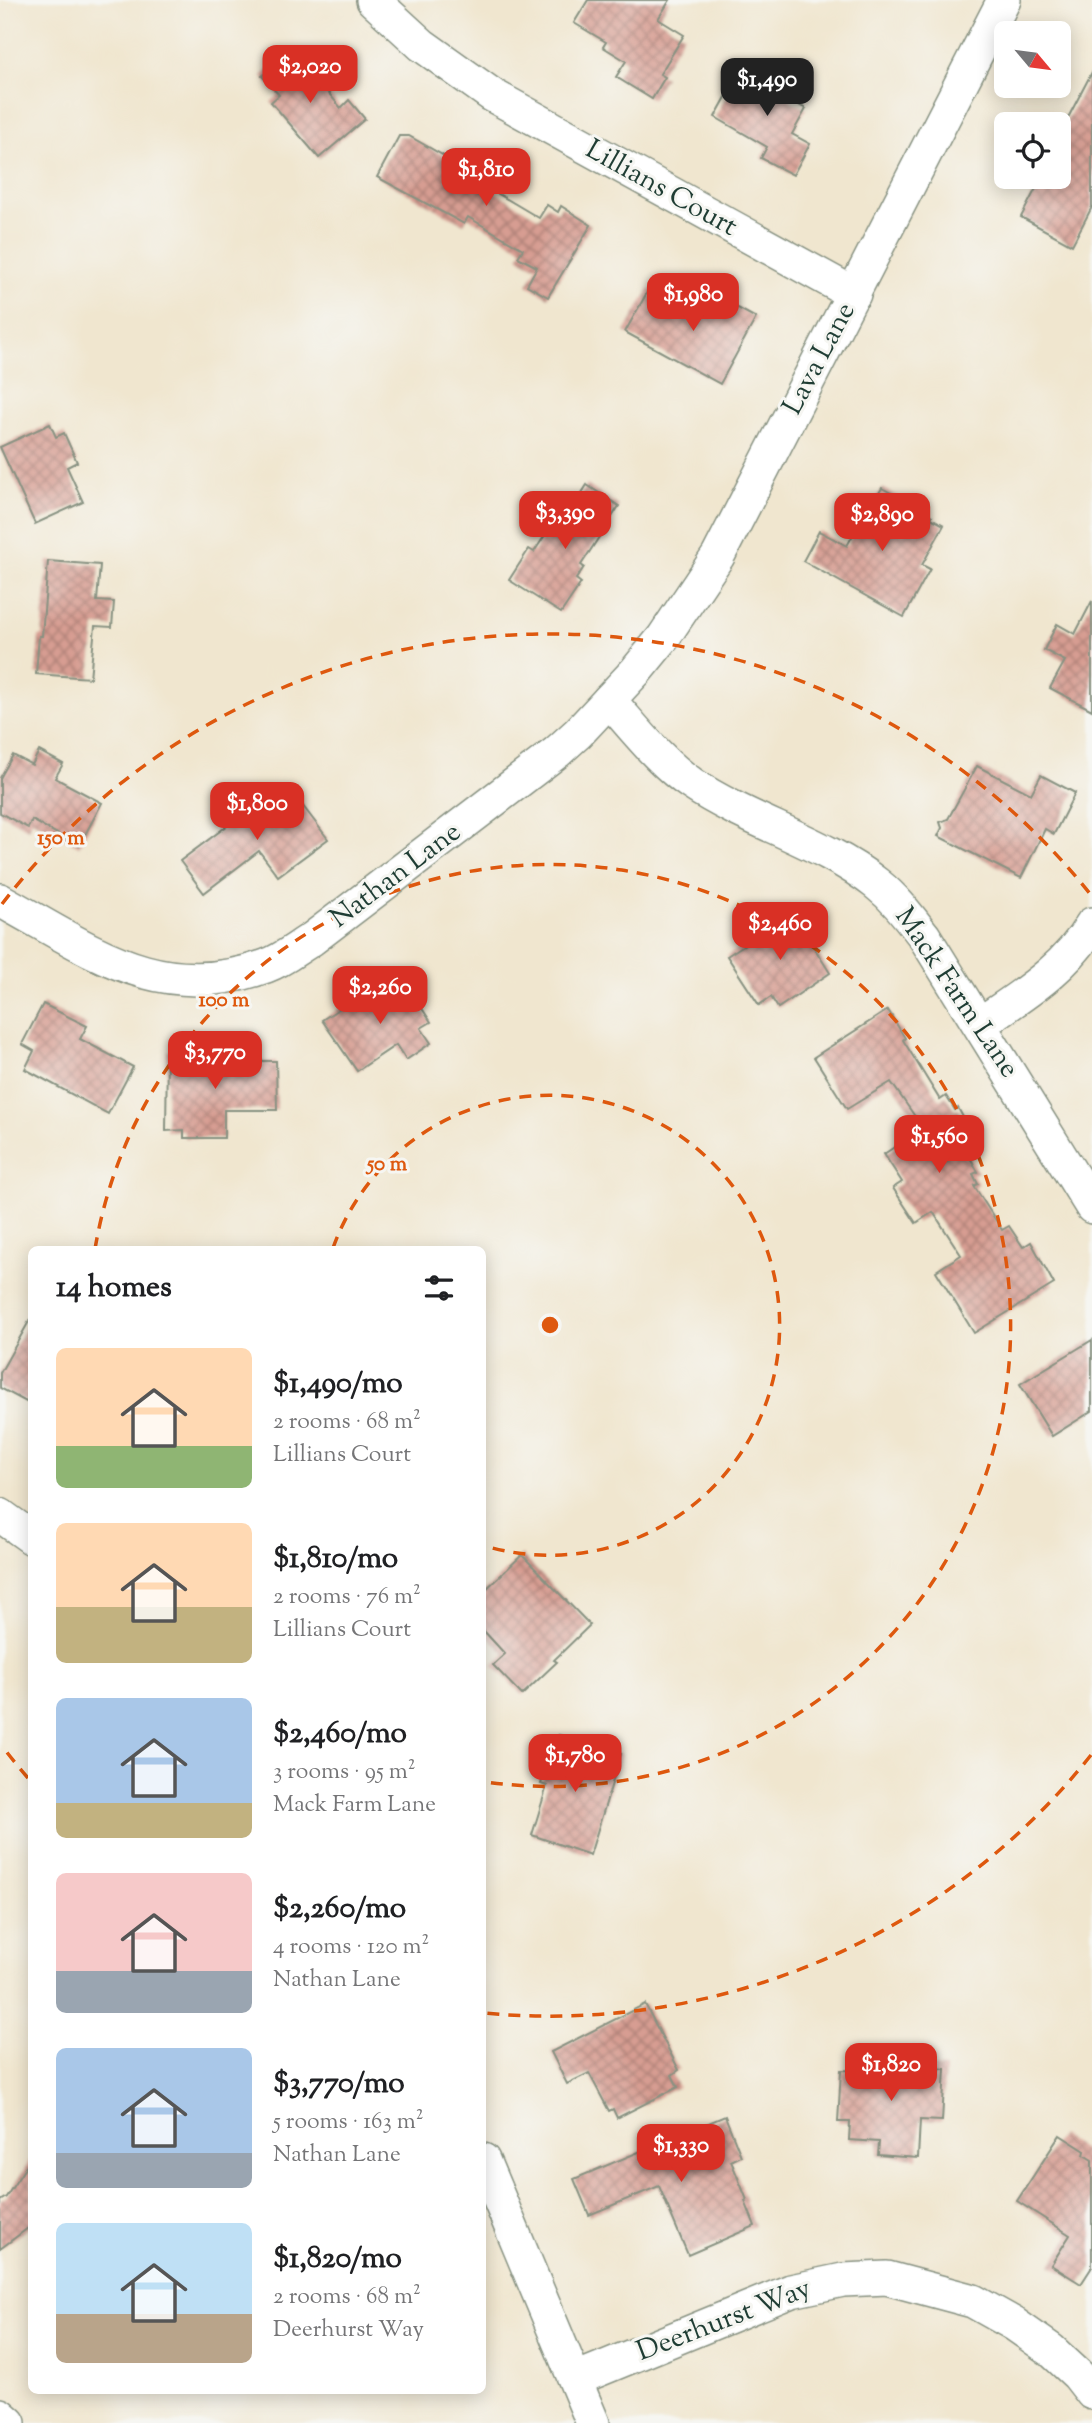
<!DOCTYPE html>
<html lang="en">
<head>
<meta charset="utf-8">
<style>
  body { margin:0; font-family:"Sorts Mill Goudy",serif; background:#f6f6f6; color:#202124; height:100vh; display:flex; flex-direction:column; font-size:26px; white-space:nowrap }
  * { box-sizing:border-box; margin:0 }
  p { font-size:23px; color:#757577 }
  .icon { flex:none; width:38px; height:38px; fill:none; stroke:currentColor; stroke-width:2; stroke-linecap:round; stroke-linejoin:round }
  .map { position:relative; flex:1; overflow:hidden }
  .panel { position:absolute; left:28px; top:1246px; width:458px; height:1148px; display:flex; flex-direction:column; background:#fff; border-radius:10px; box-shadow:0 4px 18px #0003 }
  .panel>* { flex:none }
  .needle { width:46px; rotate:119deg }
  .controls { position:absolute; left:994px; top:21px; display:grid; gap:14px }
  .controls a { display:grid; place-items:center; width:77px; height:77px; border-radius:10px; background:#fff; box-shadow:0 4px 18px #0003; font-size:35px }
  .price { position:absolute; translate:-50% -60px; padding:0 16px; border-radius:14px; background:#d93025; color:#fff; font-size:23px; line-height:46px; filter:drop-shadow(0 2px 4px #0008) }
  .price::after { content:''; position:absolute; left:50%; top:42px; width:21px; height:16px; margin-left:-10px; background:inherit; clip-path:polygon(0 0,100% 0,50% 100%) }
  .price.selected { background:#222; color:#fff }
  ul { padding:0; list-style:none }
  li { display:flex; align-items:center; gap:21px; height:175px; padding:0 28px }
  li span { display:grid; place-items:center; flex:none; width:196px; height:140px; border-radius:10px; color:#555 }
  li>.icon { margin-inline-start:auto }
  span .icon { width:84px; height:84px; fill:#fffc; stroke-width:1 }
  li b { font-size:30px }
  h2 { display:flex; justify-content:space-between; align-items:center; height:84px; padding:0 28px; font-size:30px }
  .map>svg:first-child { display:block }
  .building { fill:url(#building-cross-hatch) }
  .lines { fill:none; stroke-linecap:round; stroke-linejoin:round }
  .minor-casing { stroke:#889282; stroke-width:36 }
  .minor { stroke:#fff; stroke-width:33 }
  .ring { fill:none; stroke:#de580e; stroke-width:3.5; stroke-dasharray:12 9 }
  .labels { text-anchor:middle; dominant-baseline:central; stroke-width:6; stroke-linejoin:round; paint-order:stroke }
  .street-label { font-size:28px; fill:#1f3d34; stroke:#f6f6f2 }
  .centre { fill:#de580e; stroke:#f6f6f2; stroke-width:3.5 }
  .ring-label { font-size:21px; text-anchor:middle; font-weight:bold; fill:#de580e; stroke:#f6f6f2; stroke-width:6; stroke-linejoin:round; paint-order:stroke }
</style>
</head>
<body>
<div class="map">
<svg width="1092" height="2423" viewBox="0 0 1092 2423">
  <defs>
    <pattern id="building-cross-hatch" width="8" height="8" patternUnits="userSpaceOnUse" patternTransform="scale(1.75)"><rect width="8" height="8" fill="#d79d92"/><path d="M0 0l8 8M0 8l8-8" fill="none" stroke="#ae8178"/></pattern>
  </defs>
  <rect width="100%" height="100%" fill="#f6f6f2"/>
  <filter id="ink" filterUnits="userSpaceOnUse"><feTurbulence type="fractalNoise" baseFrequency=".0143" numOctaves="2"/><feDisplacementMap in="SourceGraphic" scale="14" xChannelSelector="R" yChannelSelector="G"/><feConvolveMatrix kernelMatrix="1 2 1 2 8 2 1 2 1" color-interpolation-filters="sRGB"/></filter>
  <filter id="wash" filterUnits="userSpaceOnUse"><feTurbulence type="fractalNoise" baseFrequency=".00686" numOctaves="4" result="noise"/><feDisplacementMap in="SourceGraphic" scale="28" xChannelSelector="R" yChannelSelector="G"/><feGaussianBlur stdDeviation="1.57" result="paint"/><feColorMatrix in="noise" values="0 0 0 0 0 0 0 0 0 0 0 0 0 0 0 0 0 1.4 0 .05"/><feComposite in="paint" operator="in"/></filter>
  <g filter="url(#wash)">
    <rect width="100%" height="100%" fill="#f0e6cf"/>
    <g id="blocks">
      <!-- building -->
      <g class="building">
        <polygon points="588,0 670,0 658,19 684,35 660,74 665,77 652,99 616,77 626,61 603,47 606,42 574,23"/>
        <polygon points="292,50 341,108 349,100 365,119 319,158 271,102 279,95 262,76"/>
        <polygon points="776,70 799,83 790,100 806,109 792,134 810,144 793,175 761,158 767,147 715,117 740,72 766,87"/>
        <polygon points="1092,72 1092,207 1072,245 1021,217 1042,177 1059,177 1059,135"/>
        <polygon points="399,136 409,136 453,161 456,154 491,174 485,186 539,218 547,205 558,212 561,206 591,225 548,297 527,285 537,267 518,257 523,249 468,217 464,224 377,177"/>
        <polygon points="649,289 680,308 683,302 706,314 716,296 756,318 720,384 625,332"/>
        <polygon points="50,424 56,437 64,433 77,462 67,467 83,502 35,524 0,447"/>
        <polygon points="587,485 619,506 581,565 584,567 576,579 581,583 561,613 509,580 529,549 534,552 563,508 570,512"/>
        <polygon points="882,488 932,516 931,518 944,525 922,565 930,569 904,617 803,561 819,531 847,546 871,502 873,503"/>
        <polygon points="48,561 100,565 97,601 114,602 112,627 95,626 90,678 36,674 39,636 42,636"/>
        <polygon points="1092,601 1092,710 1050,688 1065,661 1044,650 1057,624 1075,634"/>
        <polygon points="39,751 63,764 55,778 102,803 79,846 32,820 28,828 0,813 0,778 13,755 32,765"/>
        <polygon points="977,766 1031,794 1041,775 1075,793 1054,834 1045,829 1021,878 938,836 942,828 940,822 948,819"/>
        <polygon points="293,793 328,839 278,876 259,851 204,893 180,861 267,796 275,806"/>
        <polygon points="796,911 814,938 810,941 830,973 778,1008 771,997 759,1005 727,956"/>
        <polygon points="401,977 431,1022 421,1028 431,1043 406,1060 396,1045 357,1071 322,1020 351,1001 356,1010"/>
        <polygon points="43,1004 87,1026 80,1039 133,1067 108,1114 25,1069 34,1051 22,1044"/>
        <polygon points="888,1010 905,1038 903,1040 940,1100 946,1096 955,1110 958,1108 975,1139 963,1145 978,1172 973,1174 978,1184 974,1186 1002,1230 1009,1226 1023,1247 1031,1242 1054,1284 974,1333 936,1271 961,1255 933,1212 916,1223 893,1188 902,1182 884,1154 923,1128 891,1082 847,1109 814,1057"/>
        <polygon points="167,1051 235,1053 235,1061 276,1061 277,1110 224,1110 224,1138 184,1138 184,1130 166,1131"/>
        <polygon points="32,1316 32,1405 0,1388 0,1373"/>
        <polygon points="1092,1340 1092,1411 1052,1436 1020,1384"/>
        <polygon points="522,1555 590,1625 554,1660 557,1662 522,1695 493,1665 505,1654 483,1630 483,1592"/>
        <polygon points="559,1735 621,1754 590,1855 532,1835 547,1786 541,1784 551,1751 554,1751"/>
        <polygon points="645,2004 679,2070 672,2075 678,2087 617,2118 613,2109 609,2111 589,2073 567,2084 551,2052"/>
        <polygon points="863,2056 909,2059 909,2066 945,2069 942,2121 920,2120 918,2158 878,2155 879,2142 849,2140 850,2122 838,2122 841,2070 861,2071"/>
        <polygon points="725,2116 741,2156 731,2161 747,2200 745,2201 755,2226 688,2255 659,2186 589,2215 574,2179"/>
        <polygon points="1060,2135 1085,2151 1084,2155 1092,2160 1092,2267 1081,2284 1051,2265 1070,2235 1017,2201"/>
        <polygon points="32,2157 32,2225 0,2249 0,2201 6,2197"/>
      </g>
    </g>
  </g>
  <g filter="url(#ink)">
    <use href="#blocks" fill-opacity="0" stroke="#889282" stroke-width="2"/>
    <g class="lines">
      <!-- minor casing -->
      <g class="minor-casing">
        <g id="minor">
          <polyline points="373,0 422,45 492,95 854,294"/>
          <path d="M609 700C635 729 660 762 692 784 749 822 824 842 877 884 896 899 909 917 924 936L1092 1207"/>
          <path d="M0 900C90 949 159 1005 266 966 283 960 297 948 312 939L557 752 578 733 636 671 663 638 718 556 1004 0"/>
          <path d="M980 1024C1022 995 1065 970 1092 924"/>
          <polyline points="0,1515 32,1538"/>
          <polyline points="483,2160 593,2423"/>
          <polyline points="576,2379 791,2291 843,2280 887,2278 973,2301 1014,2324 1051,2350 1078,2375 1092,2393"/>
          <polyline points="0,2415 9,2423"/>
        </g>
      </g>
      <!-- minor -->
      <use href="#minor" class="minor"/>
    </g>
  </g>
  <!-- distance rings -->
  <g class="ring">
    <path d="M333 1248A230 230 0 1 1 485 1546"/>
    <path d="M95 1249A461 461 0 1 1 486 1782"/>
    <path d="M1091 1755A691 691 0 0 1 484 2013M28 1778A691 691 0 0 1 2 1746M2 904A691 691 0 0 1 1091 895"/>
  </g>
  <g class="labels">
    <!-- street labels -->
    <g class="street-label">
      <text transform="translate(661 189) rotate(29)">Lillians Court</text>
      <text transform="translate(820 359) rotate(-62)">Lava Lane</text>
      <text transform="translate(396 876) rotate(-37)">Nathan Lane</text>
      <text transform="translate(956 993) rotate(56)">Mack Farm Lane</text>
      <text transform="translate(724 2321) rotate(-21)">Deerhurst Way</text>
    </g>
  </g>
  <circle cx="550" cy="1325" r="10" class="centre"/>
  <g class="ring-label">
    <text x="61" y="844">150 m</text>
    <text x="224" y="1006">100 m</text>
    <text x="387" y="1170">50 m</text>
  </g>
</svg>
<div class="controls">
<a><svg class="needle" viewBox="-14 -14 28 28"><path d="M0-13l5 13h-10z" fill="#e53935"/><path d="M0 13l5-13h-10z" fill="#757577"/></svg></a>
<a><svg class="icon" aria-label="locate" viewBox="0 0 24 24"><circle cx="12" cy="12" r="6"/><path d="M12 2v4M12 18v4M2 12h4M18 12h4"/></svg></a>
</div>
<b class="price" style="left:310px;top:105px">$2,020</b>
<b class="price selected" style="left:767px;top:118px">$1,490</b>
<b class="price" style="left:486px;top:208px">$1,810</b>
<b class="price" style="left:693px;top:333px">$1,980</b>
<b class="price" style="left:565px;top:551px">$3,390</b>
<b class="price" style="left:882px;top:553px">$2,890</b>
<b class="price" style="left:257px;top:842px">$1,800</b>
<b class="price" style="left:780px;top:962px">$2,460</b>
<b class="price" style="left:380px;top:1026px">$2,260</b>
<b class="price" style="left:215px;top:1091px">$3,770</b>
<b class="price" style="left:939px;top:1175px">$1,560</b>
<b class="price" style="left:575px;top:1794px">$1,780</b>
<b class="price" style="left:891px;top:2103px">$1,820</b>
<b class="price" style="left:681px;top:2184px">$1,330</b>
<section class="panel">
<h2>14 homes<svg class="icon" aria-label="filters" viewBox="0 0 24 24"><path d="M4 7h16M4 17h16"/><circle cx="9" cy="7" r="2"/><circle cx="15" cy="17" r="2"/></svg></h2>
<ul>
<li><span style="background:linear-gradient(#ffd9b3 70%,#8fb573 0)"><svg class="icon" aria-label="home" viewBox="0 0 24 24"><path d="M3 11l9-7 9 7M6 9v11h12V9"/></svg></span><div><b>$1,490/mo</b><p>2 rooms · 68 m²</p><p>Lillians Court</p></div></li>
<li><span style="background:linear-gradient(#ffd9b3 60%,#c2b280 0)"><svg class="icon" aria-label="home" viewBox="0 0 24 24"><path d="M3 11l9-7 9 7M6 9v11h12V9"/></svg></span><div><b>$1,810/mo</b><p>2 rooms · 76 m²</p><p>Lillians Court</p></div></li>
<li><span style="background:linear-gradient(#a9c7e8 75%,#c2b280 0)"><svg class="icon" aria-label="home" viewBox="0 0 24 24"><path d="M3 11l9-7 9 7M6 9v11h12V9"/></svg></span><div><b>$2,460/mo</b><p>3 rooms · 95 m²</p><p>Mack Farm Lane</p></div></li>
<li><span style="background:linear-gradient(#f6c9c9 70%,#9aa5b1 0)"><svg class="icon" aria-label="home" viewBox="0 0 24 24"><path d="M3 11l9-7 9 7M6 9v11h12V9"/></svg></span><div><b>$2,260/mo</b><p>4 rooms · 120 m²</p><p>Nathan Lane</p></div></li>
<li><span style="background:linear-gradient(#a9c7e8 75%,#9aa5b1 0)"><svg class="icon" aria-label="home" viewBox="0 0 24 24"><path d="M3 11l9-7 9 7M6 9v11h12V9"/></svg></span><div><b>$3,770/mo</b><p>5 rooms · 163 m²</p><p>Nathan Lane</p></div></li>
<li><span style="background:linear-gradient(#bfe0f5 65%,#b9a48a 0)"><svg class="icon" aria-label="home" viewBox="0 0 24 24"><path d="M3 11l9-7 9 7M6 9v11h12V9"/></svg></span><div><b>$1,820/mo</b><p>2 rooms · 68 m²</p><p>Deerhurst Way</p></div></li>
</ul>
</section>
</div>
</body>
</html>
